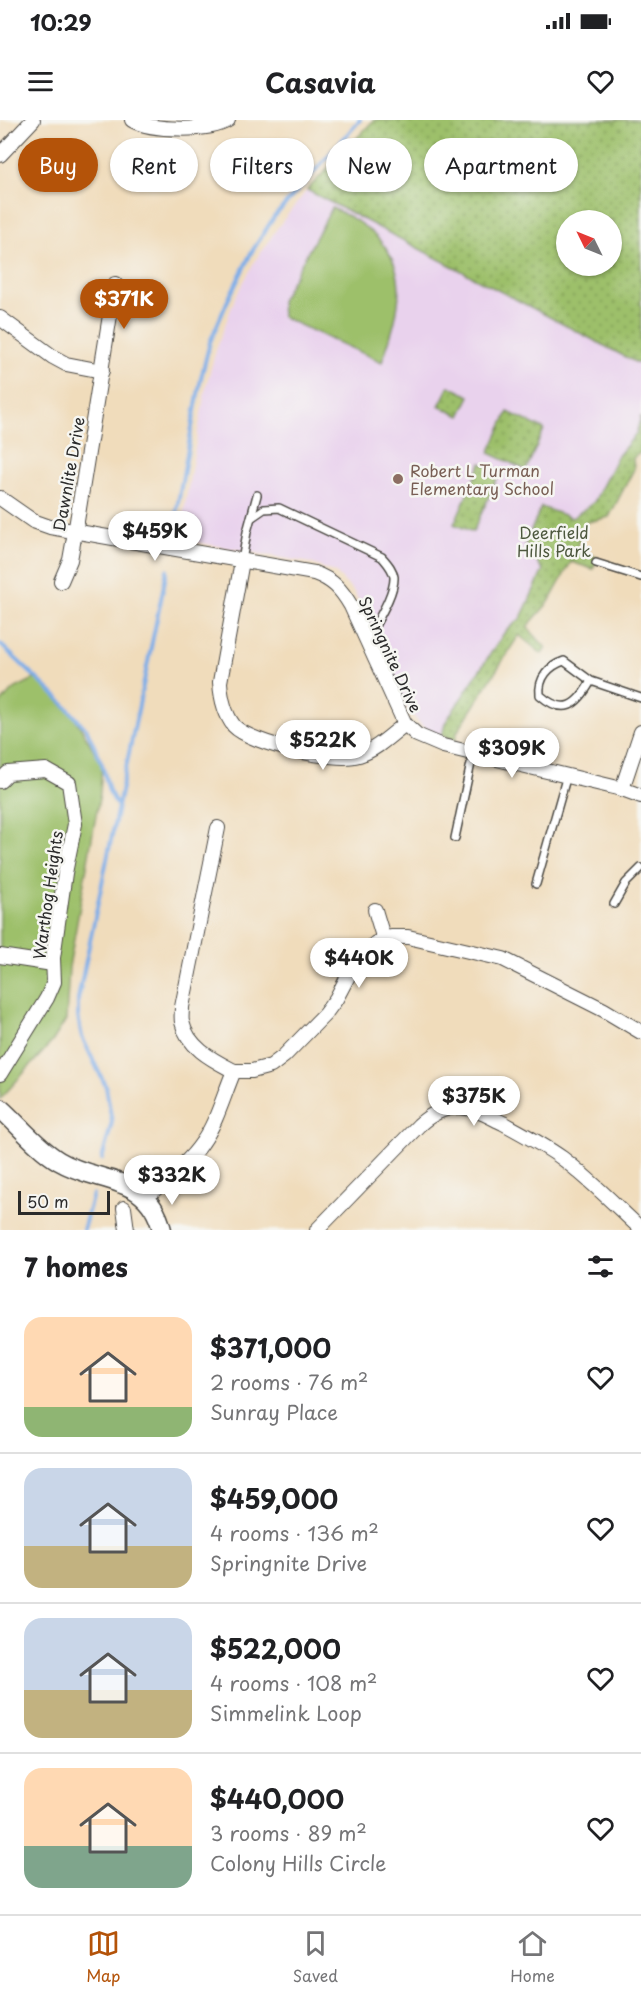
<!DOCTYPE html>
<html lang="en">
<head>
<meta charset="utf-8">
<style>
  body { margin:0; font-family:"Playpen Sans",sans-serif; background:#f6f6f6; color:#202124; height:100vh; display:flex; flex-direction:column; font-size:22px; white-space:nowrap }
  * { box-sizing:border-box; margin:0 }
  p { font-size:20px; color:#757577 }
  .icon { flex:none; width:33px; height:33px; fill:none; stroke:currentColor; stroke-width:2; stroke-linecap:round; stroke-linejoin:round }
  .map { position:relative; height:1110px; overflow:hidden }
  .side { display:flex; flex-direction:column; background:#fff; flex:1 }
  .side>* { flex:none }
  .hud { position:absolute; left:18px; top:18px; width:606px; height:54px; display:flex; gap:12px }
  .needle { width:39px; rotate:313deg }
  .fabs { position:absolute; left:556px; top:90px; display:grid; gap:12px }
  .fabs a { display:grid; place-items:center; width:66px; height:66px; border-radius:50%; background:#fff; box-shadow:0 2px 4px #0004; font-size:30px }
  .scale { position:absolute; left:18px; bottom:15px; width:92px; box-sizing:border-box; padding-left:6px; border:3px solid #2b2b2b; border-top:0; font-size:16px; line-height:21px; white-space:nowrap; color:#2b2b2b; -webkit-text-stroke:4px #f6f6f2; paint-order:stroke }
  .price { position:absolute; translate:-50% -51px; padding:0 14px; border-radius:21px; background:#fff; color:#222; font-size:20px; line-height:39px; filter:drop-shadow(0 2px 3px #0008) }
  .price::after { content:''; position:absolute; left:50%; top:36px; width:18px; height:14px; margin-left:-9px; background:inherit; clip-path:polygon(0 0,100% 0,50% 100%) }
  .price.active { background:#b45309; color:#fff }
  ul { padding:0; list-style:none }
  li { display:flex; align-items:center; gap:18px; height:150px; padding:0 24px }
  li+li { border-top:2px solid #e0e0e0 }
  li span { display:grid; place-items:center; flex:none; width:168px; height:120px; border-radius:18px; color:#555 }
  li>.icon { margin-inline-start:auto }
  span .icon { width:72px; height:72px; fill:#fffc; stroke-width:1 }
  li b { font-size:26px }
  h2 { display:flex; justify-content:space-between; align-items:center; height:72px; padding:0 24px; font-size:26px }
  .chip { padding:0 21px; border-radius:27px; background:#fff; box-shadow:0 2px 4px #0004; font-size:21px; line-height:54px }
  .chip.active { background:#b45309; color:#fff }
  .status { display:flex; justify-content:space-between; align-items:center; height:42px; padding:0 30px; background:#fff; direction:ltr }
  .status svg { height:16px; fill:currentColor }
  header { display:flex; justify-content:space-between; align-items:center; height:78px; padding:0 24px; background:#fff; font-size:27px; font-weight:700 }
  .tabs { display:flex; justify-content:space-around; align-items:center; height:84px; border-top:2px solid #e0e0e0; background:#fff; font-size:16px; color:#757577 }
  .tabs a { display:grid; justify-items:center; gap:3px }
  .tabs .active { color:#b45309 }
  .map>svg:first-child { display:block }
  .built { fill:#e9d2ed }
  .grass { fill:#9dc06a; stroke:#64764a; stroke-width:1.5 }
  .park { fill:url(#park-dots); stroke:#64764a; stroke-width:1.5; fill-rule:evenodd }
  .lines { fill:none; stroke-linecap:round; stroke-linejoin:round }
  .stream { stroke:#7dade8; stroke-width:4 }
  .service-casing { stroke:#494641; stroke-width:10 }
  .minor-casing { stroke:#494641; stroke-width:16 }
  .tertiary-casing { stroke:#494641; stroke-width:21 }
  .service { stroke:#fff; stroke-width:7 }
  .minor { stroke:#fff; stroke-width:14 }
  .tertiary { stroke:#fff; stroke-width:18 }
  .education-dot { fill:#8d6e63; stroke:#f6f6f2; stroke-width:2 }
  .labels { text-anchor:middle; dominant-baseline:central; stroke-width:5; stroke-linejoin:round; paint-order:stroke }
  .education-label { font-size:16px; fill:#785e54; stroke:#f6f6f2; text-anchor:start }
  .street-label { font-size:16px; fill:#2b2b2b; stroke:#f6f6f2 }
  .park-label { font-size:16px; fill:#4d583e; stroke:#f6f6f2 }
</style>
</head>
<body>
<div class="status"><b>10:29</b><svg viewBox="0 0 49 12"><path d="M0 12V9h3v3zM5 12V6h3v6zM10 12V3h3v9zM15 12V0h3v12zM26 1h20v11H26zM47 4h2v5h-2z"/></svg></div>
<header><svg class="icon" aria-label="menu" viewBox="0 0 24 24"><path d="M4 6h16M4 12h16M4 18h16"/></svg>Casavia<svg class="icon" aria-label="heart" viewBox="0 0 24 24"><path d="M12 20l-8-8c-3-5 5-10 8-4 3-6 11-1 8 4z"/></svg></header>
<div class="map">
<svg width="641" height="1110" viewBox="0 0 641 1110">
  <defs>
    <pattern id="park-dots" width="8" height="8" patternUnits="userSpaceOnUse" patternTransform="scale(1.5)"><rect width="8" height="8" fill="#9dc06a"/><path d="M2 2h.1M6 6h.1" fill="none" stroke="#809c57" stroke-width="1.8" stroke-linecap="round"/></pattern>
  </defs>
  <rect width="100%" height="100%" fill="#f6f6f2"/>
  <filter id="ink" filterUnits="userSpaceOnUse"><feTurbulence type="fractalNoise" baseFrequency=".0167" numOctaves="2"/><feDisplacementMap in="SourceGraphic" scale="12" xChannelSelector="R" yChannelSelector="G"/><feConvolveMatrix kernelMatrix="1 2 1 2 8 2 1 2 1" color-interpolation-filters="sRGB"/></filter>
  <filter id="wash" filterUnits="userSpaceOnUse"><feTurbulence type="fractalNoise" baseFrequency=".008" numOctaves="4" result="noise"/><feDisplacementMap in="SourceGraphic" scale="24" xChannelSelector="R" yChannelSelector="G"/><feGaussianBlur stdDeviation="1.35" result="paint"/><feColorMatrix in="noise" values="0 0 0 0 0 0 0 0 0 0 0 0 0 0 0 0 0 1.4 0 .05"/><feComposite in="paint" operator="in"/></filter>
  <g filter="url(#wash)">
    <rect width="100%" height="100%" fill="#f0dcbb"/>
    <!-- built -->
    <polygon class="built" points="307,70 636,243 641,244 641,296 636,314 617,337 594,382 572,398 541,387 525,425 543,450 520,498 504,513 445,603 442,616 430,612 421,605 405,586 363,488 354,472 336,453 310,443 179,419 206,266 217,227 235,178 255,141 278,107"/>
    <!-- grass -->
    <g class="grass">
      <path d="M332 88C342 93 352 97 361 104 415 142 401 188 382 242L282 197 281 181Z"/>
      <polygon points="36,558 74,596 102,644 100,673 69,847 66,900 52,922 0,979 0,584 12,570"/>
    </g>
    <!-- park -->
    <g class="park">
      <path d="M374 0H641V244L637 243 307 70ZM567 100H612V146H567Z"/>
      <polygon points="449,266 470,276 460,296 439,286"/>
      <polygon points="508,292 544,309 526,350 489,333"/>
      <polygon points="641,296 641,332 633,338 634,349 609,397 584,403 577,429 598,438 593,449 571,442 549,482 527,507 546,528 542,534 519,515 457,612 456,620 442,616 445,603 504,513 521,498 543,450 525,425 541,387 572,398 594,382 617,337 636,314"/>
      <polygon points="481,343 500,352 473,412 454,404"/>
    </g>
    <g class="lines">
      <!-- stream -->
      <g class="stream">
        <polyline points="173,410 201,258 210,222 227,182 251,133 274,97 360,0"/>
        <polyline points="0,524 63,583 87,610 102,644 109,671 117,685"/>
        <polyline points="102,1039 112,1002 106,967 82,917 78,897 78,879 167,450"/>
        <polyline points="83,1110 93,1074"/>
      </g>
    </g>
  </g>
  <g filter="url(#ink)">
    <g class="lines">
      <!-- service casing -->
      <g class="service-casing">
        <g id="service">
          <path d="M251 398 264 389 279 388 382 437C387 443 393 449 394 457 395 474 375 504 368 519"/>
          <polyline points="242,441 247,412 257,375"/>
          <polyline points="596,443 641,457"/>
          <path d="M591 561C577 586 564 596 540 575 538 558 549 546 564 541L591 561 641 578"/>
          <polyline points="455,718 473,634"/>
          <polyline points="536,764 567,655"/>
          <polyline points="614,784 626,763 641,748"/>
        </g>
      </g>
      <!-- minor casing -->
      <g class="minor-casing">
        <g id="minor">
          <path d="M132 0C151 11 209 12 228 0"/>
          <polyline points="0,35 33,0"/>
          <polyline points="0,198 53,237 66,244 102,251"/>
          <path d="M0 378 33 401 50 407 314 453C333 460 341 469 351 486L405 604 417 615 443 626 622 669 641 676"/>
          <path d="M242 441 220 562C221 578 224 593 234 606 251 624 336 643 359 635 376 630 391 615 405 604"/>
          <polyline points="61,461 70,440 77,401 115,164"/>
          <polyline points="0,661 8,653 46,650 69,663 75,704 65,753 53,838 54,862 47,878 0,954"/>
          <polyline points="622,669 641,612"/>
          <path d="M218 708 182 887C182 892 181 898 182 902 188 928 213 940 234 951"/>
          <polyline points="375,790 384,820"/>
          <polyline points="0,836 53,844"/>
          <path d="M145 1078C164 1061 188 1044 202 1023 217 1002 224 974 234 951H252L271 946 284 936 325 894 336 879 355 843 364 833 376 823 391 817H408L503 839 604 890 641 912"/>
          <polyline points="124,1088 127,1110"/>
          <path d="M317 1110 419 1005C431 994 444 987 460 987 476 988 490 997 503 1003 523 1014 544 1025 562 1038 590 1059 615 1085 641 1109"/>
        </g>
      </g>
      <!-- tertiary casing -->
      <g class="tertiary-casing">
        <path id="tertiary" d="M0 988C19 1005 37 1028 59 1041 99 1065 148 1053 162 1110"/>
      </g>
      <!-- service -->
      <use href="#service" class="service"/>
      <!-- minor -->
      <use href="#minor" class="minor"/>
      <!-- tertiary -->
      <use href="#tertiary" class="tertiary"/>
    </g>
  </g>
  <!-- markers -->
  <circle class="education-dot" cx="398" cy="359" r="6"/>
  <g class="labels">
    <!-- education labels -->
    <g class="education-label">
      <text x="410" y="350">Robert L Turman<tspan x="410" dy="18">Elementary School</tspan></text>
    </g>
    <!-- street labels -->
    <g class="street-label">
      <text transform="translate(68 354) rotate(-80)">Dawnlite Drive</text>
      <text transform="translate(391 534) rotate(65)">Springnite Drive</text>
      <text transform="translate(47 775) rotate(-82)">Warthog Heights</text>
    </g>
    <!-- park labels -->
    <g class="park-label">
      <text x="554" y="412">Deerfield<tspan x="554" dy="18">Hills Park</tspan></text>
    </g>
  </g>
</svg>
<div class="fabs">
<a><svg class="needle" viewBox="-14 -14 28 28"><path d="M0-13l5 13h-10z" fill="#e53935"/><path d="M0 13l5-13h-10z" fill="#757577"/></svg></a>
</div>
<div class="scale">50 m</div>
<b class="price active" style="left:124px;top:210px">$371K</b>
<b class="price" style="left:155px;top:442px">$459K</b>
<b class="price" style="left:323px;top:651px">$522K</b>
<b class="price" style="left:512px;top:659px">$309K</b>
<b class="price" style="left:359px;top:869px">$440K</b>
<b class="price" style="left:474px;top:1007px">$375K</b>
<b class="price" style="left:172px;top:1086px">$332K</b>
<div class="hud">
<a class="chip active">Buy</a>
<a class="chip">Rent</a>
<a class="chip">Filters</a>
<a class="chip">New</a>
<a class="chip">Apartment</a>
</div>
</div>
<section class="side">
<h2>7 homes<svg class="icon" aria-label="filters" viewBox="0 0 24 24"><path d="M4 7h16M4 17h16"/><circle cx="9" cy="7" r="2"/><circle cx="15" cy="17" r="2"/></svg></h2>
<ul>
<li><span style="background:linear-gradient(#ffd9b3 75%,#8fb573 0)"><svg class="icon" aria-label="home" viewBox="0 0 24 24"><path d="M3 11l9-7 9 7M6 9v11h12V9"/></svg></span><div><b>$371,000</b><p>2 rooms · 76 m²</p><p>Sunray Place</p></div><svg class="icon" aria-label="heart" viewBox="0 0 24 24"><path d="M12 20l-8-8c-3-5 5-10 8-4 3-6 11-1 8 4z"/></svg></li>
<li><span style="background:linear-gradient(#c9d6e8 65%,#c2b280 0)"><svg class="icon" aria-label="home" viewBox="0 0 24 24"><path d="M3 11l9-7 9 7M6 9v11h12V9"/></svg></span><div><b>$459,000</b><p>4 rooms · 136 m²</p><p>Springnite Drive</p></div><svg class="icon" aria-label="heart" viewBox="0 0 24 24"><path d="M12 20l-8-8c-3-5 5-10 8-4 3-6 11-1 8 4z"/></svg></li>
<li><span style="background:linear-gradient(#c9d6e8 60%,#c2b280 0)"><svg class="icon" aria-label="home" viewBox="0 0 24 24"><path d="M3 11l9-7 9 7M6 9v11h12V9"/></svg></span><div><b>$522,000</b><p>4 rooms · 108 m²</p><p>Simmelink Loop</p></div><svg class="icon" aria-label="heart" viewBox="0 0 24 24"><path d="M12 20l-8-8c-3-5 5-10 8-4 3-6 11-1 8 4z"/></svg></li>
<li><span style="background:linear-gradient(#ffd9b3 65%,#7fa58c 0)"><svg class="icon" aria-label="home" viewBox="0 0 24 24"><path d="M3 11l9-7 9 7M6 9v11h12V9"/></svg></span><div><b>$440,000</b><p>3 rooms · 89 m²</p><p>Colony Hills Circle</p></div><svg class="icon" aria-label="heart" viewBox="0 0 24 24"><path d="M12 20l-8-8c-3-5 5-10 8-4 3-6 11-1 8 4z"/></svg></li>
</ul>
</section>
<nav class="tabs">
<a class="active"><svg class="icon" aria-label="map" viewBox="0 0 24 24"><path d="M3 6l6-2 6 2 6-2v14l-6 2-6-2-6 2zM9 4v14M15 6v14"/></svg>Map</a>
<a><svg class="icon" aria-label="saved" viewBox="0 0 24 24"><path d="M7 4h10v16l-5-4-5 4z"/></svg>Saved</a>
<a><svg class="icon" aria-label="home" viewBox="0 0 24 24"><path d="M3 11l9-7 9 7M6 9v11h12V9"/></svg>Home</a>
</nav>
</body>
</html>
